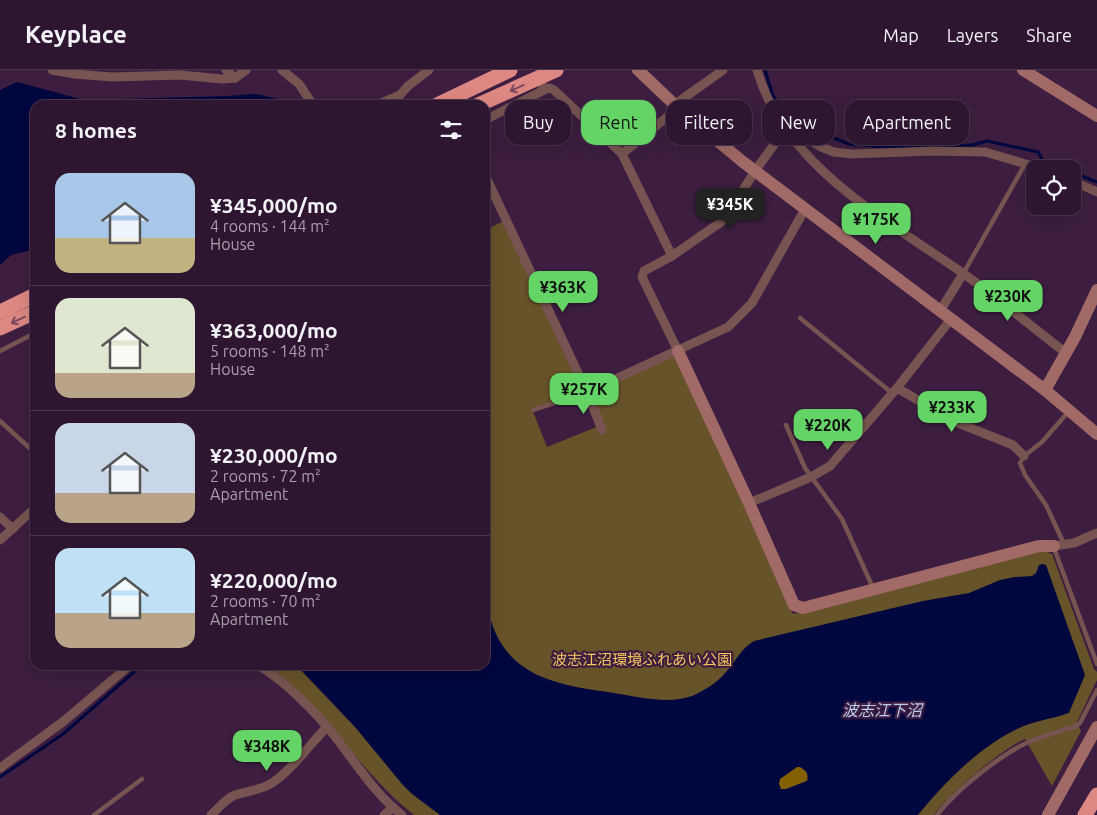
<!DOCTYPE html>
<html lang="en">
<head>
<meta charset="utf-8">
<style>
  body { margin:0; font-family:Ubuntu,"Noto Sans JP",sans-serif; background:#361f38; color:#f1f3f6; height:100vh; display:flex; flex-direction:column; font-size:19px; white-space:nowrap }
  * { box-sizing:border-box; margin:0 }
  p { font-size:16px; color:#a79fab }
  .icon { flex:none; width:28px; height:28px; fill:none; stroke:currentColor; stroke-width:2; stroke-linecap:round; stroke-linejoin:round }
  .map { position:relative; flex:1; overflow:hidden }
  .drawer { position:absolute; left:30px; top:30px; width:460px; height:570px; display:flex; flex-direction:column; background:#2e1630; border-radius:15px; box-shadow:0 5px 20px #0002,0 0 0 1px #49354c }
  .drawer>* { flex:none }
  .guide { position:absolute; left:505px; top:30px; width:475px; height:45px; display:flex; gap:10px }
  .tools { position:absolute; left:1026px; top:90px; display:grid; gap:10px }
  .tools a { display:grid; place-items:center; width:55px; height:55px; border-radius:10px; background:#2e1630; box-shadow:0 5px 20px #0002,0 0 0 1px #49354c; font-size:25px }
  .price { position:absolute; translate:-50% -42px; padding:0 11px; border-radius:10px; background:#65d467; color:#111; font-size:16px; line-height:32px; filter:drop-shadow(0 1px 2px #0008) }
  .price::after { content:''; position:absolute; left:50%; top:30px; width:15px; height:11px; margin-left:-8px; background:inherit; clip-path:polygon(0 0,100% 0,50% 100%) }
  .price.active { background:#222; color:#fff }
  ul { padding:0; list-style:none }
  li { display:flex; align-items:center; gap:15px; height:125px; padding:0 25px }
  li+li { border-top:1px solid #49354c }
  li span { display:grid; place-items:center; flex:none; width:140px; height:100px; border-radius:15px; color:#555 }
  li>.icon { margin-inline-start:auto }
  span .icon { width:60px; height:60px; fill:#fffc; stroke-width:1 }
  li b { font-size:21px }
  h2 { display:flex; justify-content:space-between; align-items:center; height:60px; padding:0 25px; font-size:21px }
  .pill { padding:0 18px; border-radius:15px; background:#2e1630; box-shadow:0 5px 20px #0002,0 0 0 1px #49354c; font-size:18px; line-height:45px }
  .pill.active { background:#65d467; color:#111 }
  header { display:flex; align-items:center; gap:30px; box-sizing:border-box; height:70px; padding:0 25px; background:#2e1630; border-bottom:1px solid #49354c }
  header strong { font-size:24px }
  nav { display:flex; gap:28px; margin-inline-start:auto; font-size:18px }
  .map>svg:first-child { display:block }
  .green { fill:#675329 }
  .forest { fill:#836100 }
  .water { fill:#00073f; fill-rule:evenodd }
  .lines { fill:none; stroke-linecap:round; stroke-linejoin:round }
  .stream { stroke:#00073f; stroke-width:3 }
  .lane { stroke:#775451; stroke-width:4.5 }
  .street { stroke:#775451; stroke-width:9 }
  .secondary { stroke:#a16a66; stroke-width:12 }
  .highway { stroke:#de8883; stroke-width:15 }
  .oneway { stroke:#7d485b }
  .labels { text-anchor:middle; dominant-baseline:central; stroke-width:4.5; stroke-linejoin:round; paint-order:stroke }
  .park-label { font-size:15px; fill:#f9c85d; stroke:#3d1e40 }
  .water-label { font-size:16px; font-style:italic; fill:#b9cbef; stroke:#3d1e40 }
</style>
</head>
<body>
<header>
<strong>Keyplace</strong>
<nav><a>Map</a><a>Layers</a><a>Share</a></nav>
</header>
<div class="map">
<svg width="1097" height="745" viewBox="0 0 1097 745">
  <rect width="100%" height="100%" fill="#3d1e40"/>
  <!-- green -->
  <path class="green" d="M504 151 582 321 532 339 547 377 604 354 591 328 594 323 672 286 677 288 793 544 1042 480 1052 484 1094 599 1097 602V610L1077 652 1081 661 1052 716 1025 669C1003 678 947 725 934 745H414C359 702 325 637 267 595H485V160Z"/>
  <!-- forest -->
  <path class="forest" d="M797 697H800C806 700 809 704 807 710L786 719H781L779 714 780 709Z"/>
  <!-- water -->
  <g class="water">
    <polygon points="17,12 84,30 227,26 256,24 296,33 297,35 35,35 35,179 11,185 0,195 0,20"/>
    <path d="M1042 494 1046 495 1085 605 1069 643C1052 649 1033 651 1017 659 978 678 945 712 918 745H440L412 724 402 714 355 657 296 595H485V524C488 537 490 551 496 564 520 614 573 616 620 624 643 628 670 634 692 626 704 621 718 612 726 602 736 591 740 579 754 571L923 531 969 523 1000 510 1015 507 1032 506 1036 503 1039 495ZM797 697H800C806 700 809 704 807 711L786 719H781L779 714 780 709Z"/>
  </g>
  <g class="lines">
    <!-- stream -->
    <g class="stream">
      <polyline points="765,0 773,26 802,60 818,62 849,74 885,77 972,75 987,71 1038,82 1043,91 1063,99"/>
      <polyline points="1072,102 1097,112"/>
      <polyline points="0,707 63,664 142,595"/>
    </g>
    <!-- lane -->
    <g class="lane">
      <polyline points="963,204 1025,94"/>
      <polyline points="800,248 892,323"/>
      <polyline points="0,281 35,263"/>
      <polyline points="533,340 587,322"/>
      <polyline points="0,351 35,383"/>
      <polyline points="786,355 805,398 842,449 873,518"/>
      <polyline points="1064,474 1046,435 1025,405 1020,393 1024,386 1042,372 1069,341"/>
      <polyline points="1054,478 1097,594"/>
      <polyline points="94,745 142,709"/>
      <path d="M937 745C956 720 1002 683 1031 671 1045 665 1061 661 1076 656L1080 653 1097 620"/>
    </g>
    <!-- street -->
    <g class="street">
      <polyline points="52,0 75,4 112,7 180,5 222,9 235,8"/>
      <polyline points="226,0 235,8 246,0"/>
      <polyline points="282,0 299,14 313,35"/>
      <path d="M757 0C785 97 887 150 964 204 999 229 1032 257 1066 283"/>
      <polyline points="540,7 544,20 550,18 554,20 622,84 672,186 644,201 642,207 678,281"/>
      <polyline points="377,35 400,25 408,16 429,0"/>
      <polyline points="674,35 723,0"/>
      <polyline points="485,50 544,20"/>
      <polyline points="622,84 678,38"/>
      <polyline points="485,105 587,322 728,257 752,233 805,139"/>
      <polyline points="1072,111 1097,122"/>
      <polyline points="672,186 721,152 730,141 755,101 786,58 796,61 821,77 834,82 852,84 932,81 985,82 1043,99"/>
      <polyline points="940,241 963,204"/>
      <polyline points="897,318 958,353 1013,375 1024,386"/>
      <polyline points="587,322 602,360"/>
      <polyline points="749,433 811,407 830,396 897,318 951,249"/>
      <polyline points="0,447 13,459"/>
      <polyline points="0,470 35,438"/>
      <polyline points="1054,476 1074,473 1097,463"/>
      <path d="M258 595C286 612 317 643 337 669 357 695 376 725 402 745"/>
      <polyline points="0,698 64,651 130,595"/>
      <path d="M211 745C219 738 225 729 235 725 248 721 261 720 272 713 291 701 311 673 327 657"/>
      <polyline points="384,745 393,737"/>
    </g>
    <!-- secondary -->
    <g class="secondary">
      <polyline points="638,0 678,38 743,92 1045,320 1097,364"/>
      <polyline points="1023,0 1097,46"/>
      <polyline points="678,281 749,433 794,535 803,538 1039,476 1054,476"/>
      <polyline points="1045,320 1075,267 1097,220"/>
      <polyline points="1048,745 1097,657"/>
    </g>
    <!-- highway -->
    <g class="highway">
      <polyline points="437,35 510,0"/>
      <polyline points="478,35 556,0"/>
      <polyline points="0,242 35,225"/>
      <polyline points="0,258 35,242"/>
      <polyline points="1085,745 1097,725"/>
    </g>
  </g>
  <!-- one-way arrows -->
  <defs><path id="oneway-shaft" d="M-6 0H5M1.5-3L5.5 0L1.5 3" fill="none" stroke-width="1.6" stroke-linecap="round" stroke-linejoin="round" transform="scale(1.25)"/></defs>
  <g class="oneway">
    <use href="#oneway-shaft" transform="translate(517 18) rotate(156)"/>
    <use href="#oneway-shaft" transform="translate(18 250) rotate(155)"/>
  </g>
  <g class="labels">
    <!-- park labels -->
    <g class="park-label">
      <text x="642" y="589">波志江沼環境ふれあい公園</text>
    </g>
    <!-- water labels -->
    <g class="water-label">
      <text x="882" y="640">波志江下沼</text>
    </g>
  </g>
</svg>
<div class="tools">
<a><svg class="icon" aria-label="locate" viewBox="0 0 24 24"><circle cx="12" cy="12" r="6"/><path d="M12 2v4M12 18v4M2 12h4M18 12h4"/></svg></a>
</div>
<b class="price active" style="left:730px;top:160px">¥345K</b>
<b class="price" style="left:876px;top:175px">¥175K</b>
<b class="price" style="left:563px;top:243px">¥363K</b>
<b class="price" style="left:1008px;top:252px">¥230K</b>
<b class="price" style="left:584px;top:345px">¥257K</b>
<b class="price" style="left:952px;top:363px">¥233K</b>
<b class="price" style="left:828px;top:381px">¥220K</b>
<b class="price" style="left:267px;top:702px">¥348K</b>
<div class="guide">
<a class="pill">Buy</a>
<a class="pill active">Rent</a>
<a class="pill">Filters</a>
<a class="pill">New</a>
<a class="pill">Apartment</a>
</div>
<section class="drawer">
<h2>8 homes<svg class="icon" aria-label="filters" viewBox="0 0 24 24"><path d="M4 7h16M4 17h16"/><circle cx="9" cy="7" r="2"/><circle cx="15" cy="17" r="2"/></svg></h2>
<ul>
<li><span style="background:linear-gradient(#a9c7e8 65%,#c2b280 0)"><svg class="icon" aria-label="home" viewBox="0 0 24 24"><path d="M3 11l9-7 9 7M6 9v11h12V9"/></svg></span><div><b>¥345,000/mo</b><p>4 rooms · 144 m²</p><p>House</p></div></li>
<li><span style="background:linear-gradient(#dfe7d0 75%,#b9a48a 0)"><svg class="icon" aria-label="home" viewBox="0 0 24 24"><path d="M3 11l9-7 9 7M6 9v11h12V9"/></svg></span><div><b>¥363,000/mo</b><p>5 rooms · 148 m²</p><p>House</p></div></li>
<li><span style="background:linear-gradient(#c9d6e8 70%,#b9a48a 0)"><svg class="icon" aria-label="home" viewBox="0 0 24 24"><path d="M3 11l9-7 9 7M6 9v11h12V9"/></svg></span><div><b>¥230,000/mo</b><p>2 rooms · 72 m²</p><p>Apartment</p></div></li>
<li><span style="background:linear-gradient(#bfe0f5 65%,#b9a48a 0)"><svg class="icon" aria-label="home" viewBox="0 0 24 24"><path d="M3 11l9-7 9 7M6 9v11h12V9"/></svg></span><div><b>¥220,000/mo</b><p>2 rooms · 70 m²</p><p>Apartment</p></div></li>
</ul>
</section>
</div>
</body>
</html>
